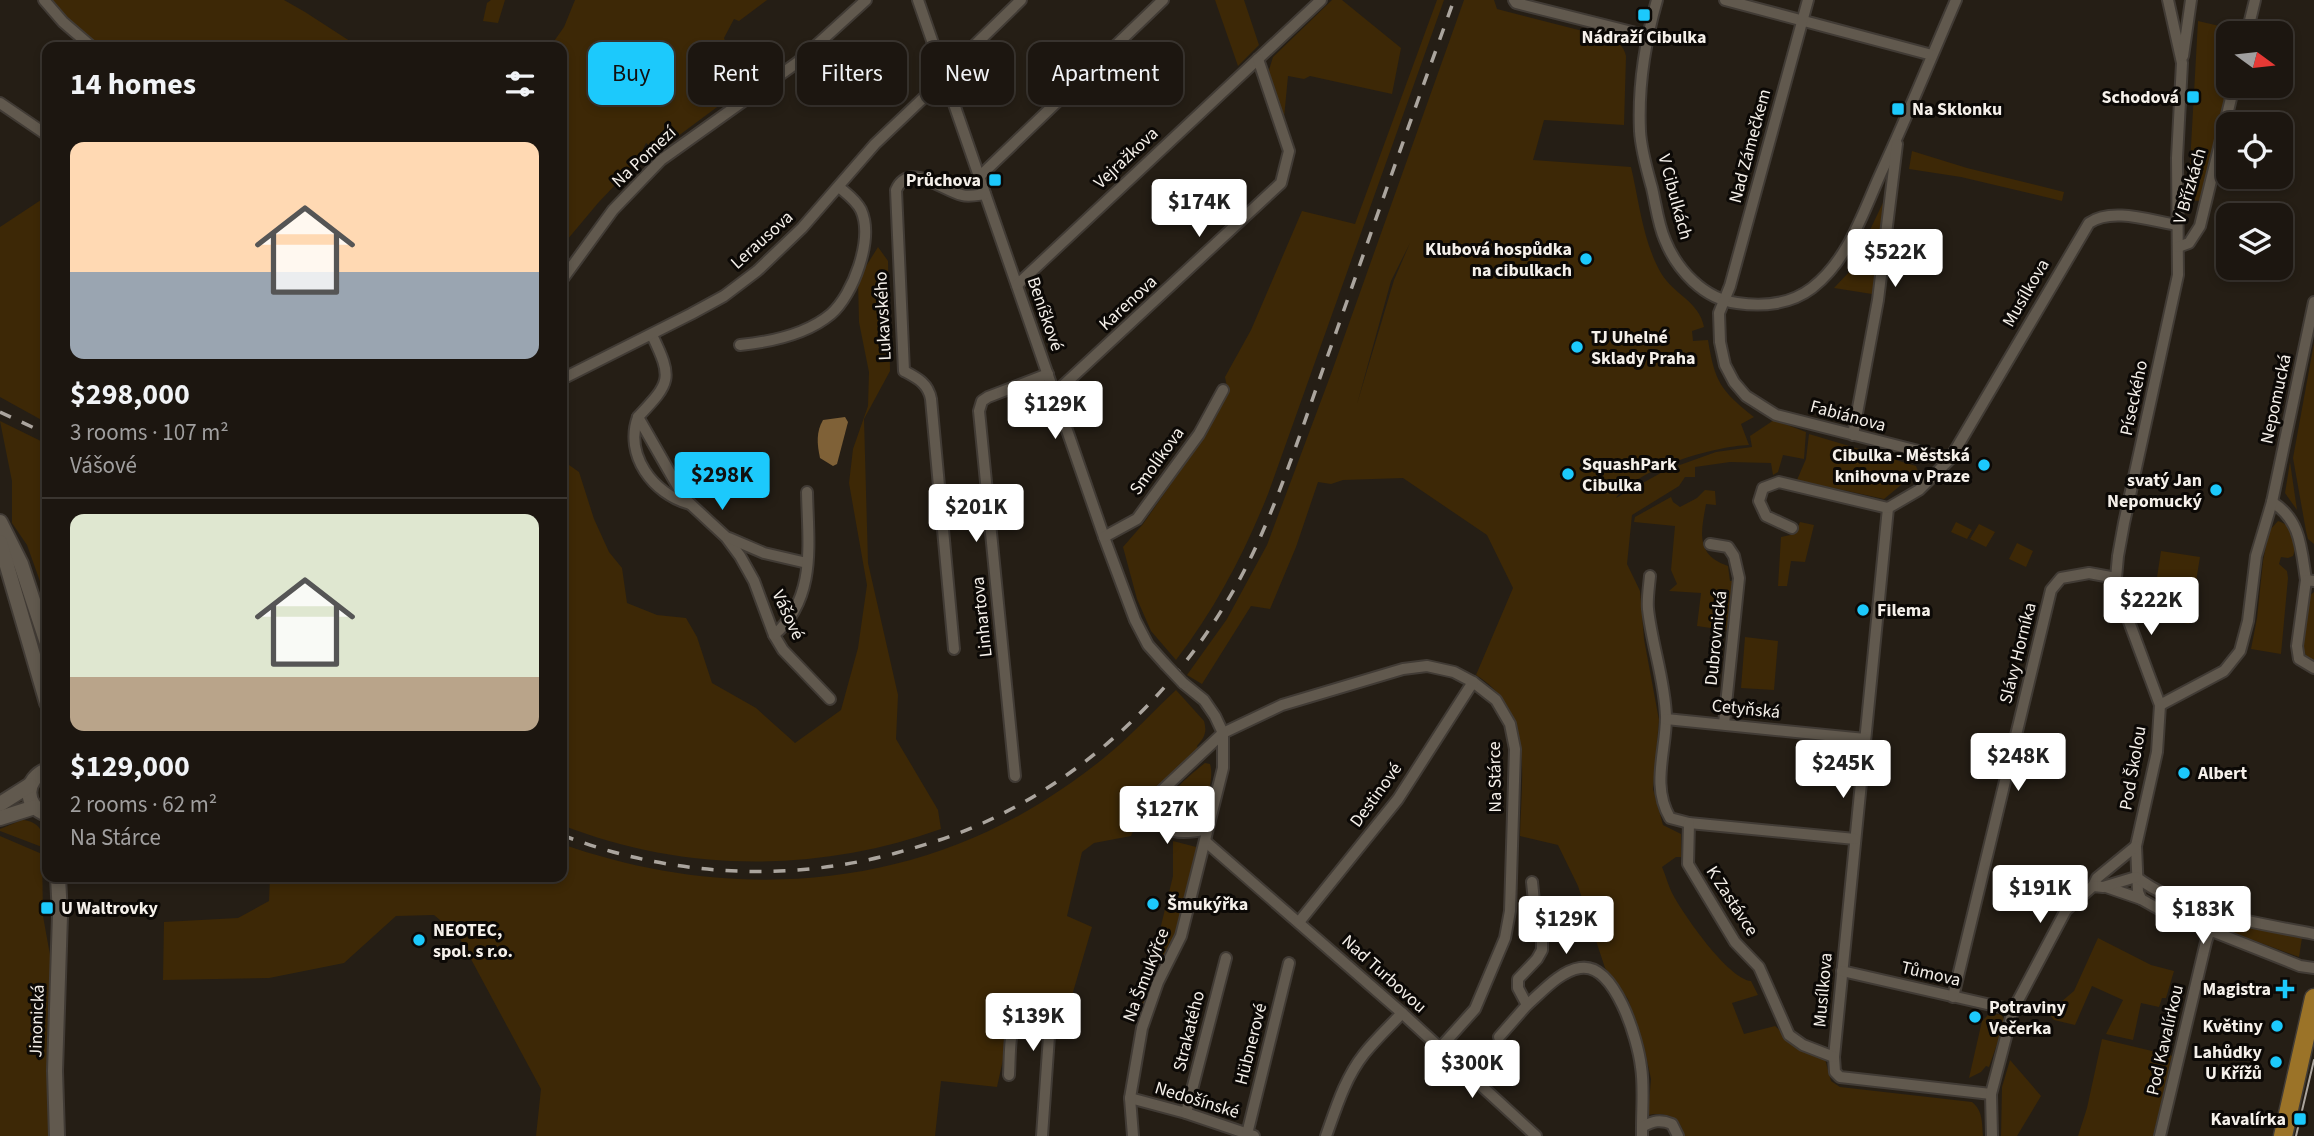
<!DOCTYPE html>
<html lang="en">
<head>
<meta charset="utf-8">
<style>
  body { margin:0; font-family:"Source Sans 3",sans-serif; background:#251f19; color:#f1f3f6; height:100vh; display:flex; flex-direction:column; font-size:26px; white-space:nowrap }
  * { box-sizing:border-box; margin:0 }
  p { font-size:23px; color:#a09f9f }
  .icon { flex:none; width:38px; height:38px; fill:none; stroke:currentColor; stroke-width:2; stroke-linecap:round; stroke-linejoin:round }
  .map { position:relative; flex:1; overflow:hidden }
  .drawer { position:absolute; left:42px; top:42px; width:525px; height:840px; display:flex; flex-direction:column; background:#1c1610; border-radius:14px; box-shadow:0 4px 10px #0003,0 0 0 2px #3a3530 }
  .drawer>* { flex:none }
  .guide { position:absolute; left:588px; top:42px; width:665px; height:63px; display:flex; gap:14px }
  .needle { width:46px; rotate:105deg }
  .buttons { position:absolute; left:2216px; top:21px; display:grid; gap:14px }
  .buttons a { display:grid; place-items:center; width:77px; height:77px; border-radius:14px; background:#1c1610; box-shadow:0 4px 10px #0003,0 0 0 2px #3a3530; font-size:35px }
  .price { position:absolute; translate:-50% -60px; padding:0 16px; border-radius:7px; background:#fff; color:#222; font-size:23px; line-height:46px; filter:drop-shadow(0 2px 4px #0008) }
  .price::after { content:''; position:absolute; left:50%; top:42px; width:21px; height:16px; margin-left:-10px; background:inherit; clip-path:polygon(0 0,100% 0,50% 100%) }
  .price.on { background:#1cc9fc; color:#111 }
  ul { padding:0; list-style:none }
  li { display:grid; align-content:center; gap:14px; height:371px; padding:0 28px }
  li+li { border-top:2px solid #3a3530 }
  li span { display:grid; place-items:center; height:217px; border-radius:14px; color:#555 }
  li>.icon { margin-inline-start:auto }
  span .icon { width:126px; height:126px; fill:#fffc; stroke-width:1 }
  li b { font-size:30px }
  h2 { display:flex; justify-content:space-between; align-items:center; height:84px; padding:0 28px; font-size:30px }
  .chip { padding:0 24px; border-radius:14px; background:#1c1610; box-shadow:0 4px 10px #0003,0 0 0 2px #3a3530; font-size:24px; line-height:63px }
  .chip.on { background:#1cc9fc; color:#111 }
  .map>svg:first-child { display:block }
  .green { fill:#3d2806; fill-rule:evenodd }
  .water { fill:#7f6137 }
  .lines { fill:none; stroke-linecap:round; stroke-linejoin:round }
  .minor-casing { stroke:#413b35; stroke-width:14 }
  .tertiary-casing { stroke:#413b35; stroke-width:18 }
  .primary-casing { stroke:#413b35; stroke-width:21 }
  .minor { stroke:#61594e; stroke-width:10 }
  .tertiary { stroke:#61594e; stroke-width:14 }
  .primary { stroke:#9b7328; stroke-width:18 }
  .tram { stroke:#aba59e; stroke-width:2 }
  .rail { stroke:#aba59e; stroke-width:3.5; stroke-dasharray:12 12; stroke-linecap:butt }
  .minor-bridge-casing { stroke:#413b35; stroke-width:14; stroke-linecap:butt }
  .minor-bridge { stroke:#61594e; stroke-width:10 }
  .poi-dot { fill:#1cc9fc; stroke:#0c0906; stroke-width:2.5 }
  .labels { text-anchor:middle; dominant-baseline:central; stroke-width:6; stroke-linejoin:round; paint-order:stroke }
  .poi-label { font-size:18px; font-weight:bold; fill:#f5f0ea; stroke:#0c0906; text-anchor:end }
  .street-label { font-size:18px; fill:#f5f0ea; stroke:#0c0906 }
</style>
</head>
<body>
<div class="map">
<svg width="2314" height="1136" viewBox="0 0 2314 1136">
  <rect width="100%" height="100%" fill="#251e15"/>
  <!-- green -->
  <g class="green">
    <polygon points="51,0 284,0 305,12 359,47 103,47 84,37"/>
    <polygon points="491,0 505,0 498,23 483,21 487,3"/>
    <polygon points="575,0 767,0 739,21 734,19 724,38 725,41 720,47 719,56 714,60 740,90 662,148 655,149 646,143 636,163 598,203 562,246 562,47 550,47 564,27"/>
    <polygon points="1215,0 1244,0 1259,45 1238,66"/>
    <polygon points="1332,0 1342,0 1401,48 1392,94 1310,76 1304,79 1288,76 1284,118 1268,73 1273,57"/>
    <path d="M1437 0H1444L1268 494C1244 554 1215 609 1176 660L1151 631 1137 599 1123 547 1143 524 1201 441 1228 392 1225 377 1251 330 1302 211 1355 224Z"/>
    <path d="M1464 0H1494L1497 9 1610 38C1618 41 1624 47 1626 56L1624 125 1544 120 1533 160 1631 167C1639 201 1643 242 1661 273 1674 295 1699 301 1704 327L1692 331 1693 341 1708 340C1715 382 1720 390 1754 417L1741 424 1749 445C1714 446 1637 469 1616 498L1666 470 1716 452 1752 447 1750 436 1774 420 1806 432 1804 459 1783 455 1778 472 1773 475 1771 463 1730 462 1695 467V477H1685L1679 486 1632 515 1627 564 1640 591 1644 639 1659 720 1653 789 1663 825 1681 834V857H1676L1662 867C1666 876 1668 885 1672 893 1683 914 1728 979 1751 981L1758 995 1732 1003 1744 1034 1775 1026 1791 1040 1825 1059 1831 1081 1840 1087 1972 1102C1983 1111 1982 1123 1983 1136H1684C1681 1116 1665 1112 1648 1115L1651 1079 1644 1046 1628 999 1605 968 1578 886 1558 845 1520 836C1521 777 1535 712 1476 675L1513 588 1487 535 1403 478 1343 480 1331 484 1318 482 1296 547 1270 609 1251 606 1202 684 1187 675 1227 619 1267 545 1331 374ZM1410 243 1394 280 1357 404 1391 281Z"/>
    <polygon points="2198,21 2241,31 2240,33 2228,33 2228,85 2200,201 2188,200"/>
    <polygon points="1912,151 1967,168 2064,192 2062,201 1961,177 1909,169"/>
    <polygon points="1889,190 1872,294 1834,288 1851,270"/>
    <polygon points="47,196 47,423 0,397 0,227"/>
    <path d="M878 247 888 261 890 371 864 419 868 563 898 695 896 739 938 810 941 829C819 873 683 873 562 825V460L579 472 594 519 609 552 622 568 627 603 657 615 686 618 697 637 712 683 756 708 795 743 841 710 858 648 867 585 849 483 853 449 868 406 869 372 859 322 858 279Z"/>
    <polygon points="2314,343 2314,544 2308,539 2306,531 2293,458"/>
    <polygon points="0,421 47,444 47,514 45,518 47,526 47,601 27,545 12,523 12,481"/>
    <polygon points="1809,434 1916,466 1918,471 1884,499 1797,480 1806,459"/>
    <polygon points="2290,462 2297,510 2285,493"/>
    <path d="M1705 490 1715 491 1716 505 1706 504C1701 532 1695 555 1728 566L1730 581H1735L1731 631 1697 626 1701 593 1669 591 1677 584 1671 570 1675 526 1634 522 1635 517 1671 497 1673 502 1680 507 1697 498Z"/>
    <path d="M2278 521C2292 524 2298 543 2293 556L2288 558 2281 557 2279 564 2287 571 2288 578 2281 654 2251 649 2257 618 2263 561 2269 531Z"/>
    <polygon points="1800,522 1814,525 1805,562 1791,561 1787,586 1778,586 1781,537 1795,534"/>
    <polygon points="1956,522 1972,530 1967,539 1951,532"/>
    <polygon points="1979,524 1995,532 1986,547 1970,539"/>
    <path d="M5 541C20 580 47 643 47 683Z"/>
    <polygon points="2017,543 2033,551 2026,567 2009,559"/>
    <polygon points="2161,551 2200,557 2189,624 2151,617"/>
    <polygon points="2314,592 2314,663 2307,658 2302,647 2308,597"/>
    <polygon points="1745,637 1778,641 1774,690 1741,688"/>
    <path d="M1176 690 1204 721C1207 732 1205 737 1197 746L1199 750 1149 794 1131 836 1094 843 1082 852 1067 916 1092 927 1059 1040C1051 1016 1047 1000 1018 1007L1013 1014 997 1087 941 1081 935 1136H536L541 1089 458 935 434 915 396 916 344 963 269 978 163 980 164 922 238 918 269 901 270 877H562V844C721 900 896 893 1042 802 1066 787 1090 770 1111 752 1134 733 1154 710 1176 690Z"/>
    <path d="M1205 763 1210 764C1215 779 1204 811 1196 825L1175 820C1173 817 1170 814 1168 811 1163 795 1194 772 1205 763Z"/>
    <path d="M22 820C38 821 46 832 42 847L0 831V829Z"/>
    <polygon points="0,836 42,854 43,916 50,955 50,1136 0,1136"/>
    <polygon points="1173,841 1200,848 1178,932 1155,978 1138,1021 1173,876"/>
    <polygon points="2235,925 2302,938 2299,957 2231,932 2229,926"/>
    <polygon points="2098,938 2151,965 2174,971 2166,998 2162,998 2159,1007 2141,1003 2133,1040 2106,1034 2123,1000 2092,986 2075,1025 2054,1020 2048,1013 2074,991"/>
    <path d="M1028 1012 1042 1016 1046 1037 1022 1034C1014 1026 1021 1017 1028 1012Z"/>
    <polygon points="2001,1014 2005,1021 1989,1067 1986,1066 1981,1072 1969,1078 1982,1021 1988,1015"/>
    <polygon points="2102,1039 2173,1056 2153,1136 2078,1136 2087,1108"/>
    <polygon points="2010,1060 2041,1096 2017,1136 2001,1136 2002,1087"/>
  </g>
  <!-- water -->
  <path class="water" d="M845 417 848 422 837 464 833 466 820 458C817 444 816 432 823 420Z"/>
  <g class="lines">
    <!-- minor casing -->
    <g class="minor-casing">
      <g id="minor">
        <polyline points="44,0 63,22 92,47"/>
        <polyline points="918,0 1104,537 1135,620 1148,645 1165,664"/>
        <polyline points="1514,0 1516,3 1648,36"/>
        <path d="M1657 0C1645 42 1638 88 1640 131 1641 150 1647 170 1652 188 1656 205 1658 224 1665 240 1677 270 1704 299 1737 303 1763 307 1791 304 1812 288 1848 260 1862 215 1880 175 1907 117 1931 58 1956 0"/>
        <polyline points="1725,0 1932,55"/>
        <polyline points="1808,0 1730,286 1719,313 1720,342 1725,365 1734,382 1746,396 1776,415 1950,459"/>
        <polyline points="2168,0 2182,63 2177,158 2178,275 2124,523 2118,556 2116,578 2124,608 2160,705 2157,752 2136,846 2138,892 2141,899 2164,912 2300,966 2314,968"/>
        <polyline points="2247,33 2255,0"/>
        <polyline points="2183,56 2191,0"/>
        <polyline points="0,103 47,135"/>
        <polyline points="979,177 1163,0"/>
        <polyline points="2178,247 2189,243 2200,226 2234,86"/>
        <polyline points="562,280 613,210 661,160 798,62 866,0"/>
        <polyline points="1017,285 1321,0"/>
        <path d="M652 335C673 379 671 382 638 417L685 499 726 537 740 556 754 581 774 635 783 650 830 699"/>
        <path d="M740 345C770 342 806 335 831 314 853 295 874 239 861 210 856 200 847 194 839 187"/>
        <polyline points="562,379 691,314 724,296 757,271 802,228 875,144 937,85 945,74 1021,0"/>
        <polyline points="1055,393 1281,183 1289,151 1258,59"/>
        <path d="M638 417C624 455 653 494 690 504"/>
        <polyline points="1853,435 1878,300 1897,144"/>
        <path d="M2272 502C2301 520 2301 548 2306 580"/>
        <polyline points="1888,508 1834,1057 1835,1072 1840,1077 1991,1094"/>
        <path d="M1792 528 1766 516 1759 501 1763 488 1779 482 1888 508 1919 490 1950 459 2089 223C2112 207 2151 221 2177 225"/>
        <polyline points="1104,537 1137,519 1199,434 1223,390"/>
        <polyline points="729,538 764,553 807,563"/>
        <polyline points="1710,544 1728,547 1734,556 1739,578 1724,724"/>
        <path d="M1650 576C1649 587 1647 599 1648 609 1652 646 1665 680 1666 717 1666 751 1651 786 1670 818L1689 823 1855 839"/>
        <polyline points="2314,581 2306,580 2297,646 2299,659 2314,668"/>
        <path d="M774 635C817 598 808 544 807 492"/>
        <path d="M954 649 931 399C928 383 917 378 904 371L896 190C909 161 942 190 962 195 969 197 977 195 985 194"/>
        <polyline points="2160,705 2224,671 2240,651 2248,621 2256,556 2272,502 2314,302"/>
        <polyline points="1666,719 1865,739"/>
        <polyline points="1015,776 979,411 982,401 988,397 1048,374"/>
        <polyline points="1689,823 1688,864 1735,942 1759,967 1789,1035 1803,1045 1834,1057"/>
        <path d="M1207 829C1180 835 1164 835 1150 809L1156 796 1223 733 1282 705 1403 669 1427 666 1454 672 1473 682 1496 700 1510 724 1515 749 1510 911 1505 938 1475 1009 1440 1048"/>
        <polyline points="1206,842 1402,1013 1536,1136"/>
        <path d="M2136 877C2186 914 2254 922 2314 934"/>
        <polyline points="2093,886 2097,878 2136,846"/>
        <polyline points="2106,887 2141,899"/>
        <polyline points="1299,922 1398,799 1473,682"/>
        <polyline points="1842,971 2013,1010"/>
        <polyline points="1953,997 2051,590 2061,578 2089,573 2116,578"/>
        <path d="M1527 1005C1542 992 1560 971 1580 968 1615 962 1638 1040 1641 1067 1644 1086 1642 1107 1642 1127"/>
        <polyline points="1499,1037 1527,1005 1518,988 1518,979 1537,959 1542,950 1542,939 1535,911 1532,882"/>
        <path d="M1009 1075C1010 1057 1009 1034 1016 1018 1021 1005 1041 1007 1046 1019 1049 1024 1049 1030 1049 1036L1042 1136"/>
        <polyline points="1130,1098 1186,1113 1254,1136"/>
        <polyline points="1186,1113 1226,958"/>
        <polyline points="1247,1134 1289,963"/>
        <polyline points="1133,1136 1130,1098 1142,1028 1158,982 1181,936 1223,768 1223,733 1215,716 1204,700 1183,683"/>
        <path d="M1326 1136C1336 1108 1345 1078 1364 1054 1375 1040 1389 1027 1402 1013"/>
        <path d="M1642 1136V1127C1653 1121 1660 1119 1672 1124L1678 1136"/>
        <polyline points="1992,1136 1991,1094 2013,1010 2066,910 2093,886 2103,887 2136,877"/>
        <polyline points="2160,1136 2206,942 2215,913"/>
      </g>
    </g>
    <!-- tertiary casing -->
    <g class="tertiary-casing">
      <g id="tertiary">
        <polyline points="0,522 21,564 47,643"/>
        <polyline points="0,542 47,703"/>
        <path d="M47 770C24 778 23 807 47 814"/>
        <polyline points="0,804 30,785"/>
        <polyline points="0,818 35,807"/>
        <polyline points="57,1136 55,1071 60,915 58,877"/>
      </g>
    </g>
    <!-- primary casing -->
    <g class="primary-casing">
      <polyline id="primary" points="2283,1136 2314,998"/>
    </g>
    <!-- minor -->
    <use href="#minor" class="minor"/>
    <!-- tertiary -->
    <use href="#tertiary" class="tertiary"/>
    <!-- primary -->
    <use href="#primary" class="primary"/>
    <!-- tram -->
    <polyline class="tram" points="2296,1136 2314,1060"/>
    <!-- rail -->
    <g class="rail">
      <polyline points="0,412 47,434"/>
      <path d="M562 835C667 876 787 883 896 853 925 845 955 836 983 823 1106 767 1204 663 1259 540 1288 475 1309 407 1333 341 1373 227 1413 113 1454 0"/>
    </g>
    <!-- minor-bridge casing -->
    <g class="minor-bridge-casing">
      <polyline id="minor-bridge" points="1165,664 1183,683"/>
    </g>
    <!-- minor-bridge -->
    <use href="#minor-bridge" class="minor-bridge"/>
  </g>
  <!-- markers -->
  <g class="poi-dot">
    <rect x="1637" y="8" width="14" height="14" rx="3.5"/>
    <rect x="2186" y="90" width="14" height="14" rx="3.5"/>
    <rect x="1891" y="102" width="14" height="14" rx="3.5"/>
    <rect x="988" y="173" width="14" height="14" rx="3.5"/>
    <circle cx="1586" cy="259" r="7"/>
    <circle cx="1577" cy="347" r="7"/>
    <circle cx="1984" cy="465" r="7"/>
    <circle cx="1568" cy="474" r="7"/>
    <circle cx="2216" cy="490" r="7"/>
    <circle cx="1863" cy="610" r="7"/>
    <circle cx="2184" cy="773" r="7"/>
    <circle cx="1153" cy="904" r="7"/>
    <rect x="40" y="901" width="14" height="14" rx="3.5"/>
    <circle cx="419" cy="940" r="7"/>
    <path d="M2281.5 978.5h7v7h7v7h-7v7h-7v-7h-7v-7h7z"/>
    <circle cx="1975" cy="1017" r="7"/>
    <circle cx="2277" cy="1026" r="7"/>
    <circle cx="2276" cy="1062" r="7"/>
    <rect x="2293" y="1112" width="14" height="14" rx="3.5"/>
  </g>
  <g class="labels">
    <!-- poi labels -->
    <g class="poi-label">
      <text x="1644" y="37" text-anchor="middle">Nádraží Cibulka</text>
      <text x="2179" y="97">Schodová</text>
      <text x="1912" y="109" text-anchor="start">Na Sklonku</text>
      <text x="981" y="180">Průchova</text>
      <text x="1572" y="249">Klubová hospůdka<tspan x="1572" dy="21">na cibulkach</tspan></text>
      <text x="1591" y="337" text-anchor="start">TJ Uhelné<tspan x="1591" dy="21">Sklady Praha</tspan></text>
      <text x="1970" y="455">Cibulka - Městská<tspan x="1970" dy="21">knihovna v Praze</tspan></text>
      <text x="1582" y="464" text-anchor="start">SquashPark<tspan x="1582" dy="21">Cibulka</tspan></text>
      <text x="2202" y="480">svatý Jan<tspan x="2202" dy="21">Nepomucký</tspan></text>
      <text x="1877" y="610" text-anchor="start">Filema</text>
      <text x="2198" y="773" text-anchor="start">Albert</text>
      <text x="1167" y="904" text-anchor="start">Šmukýřka</text>
      <text x="61" y="908" text-anchor="start">U Waltrovky</text>
      <text x="433" y="930" text-anchor="start">NEOTEC,<tspan x="433" dy="21">spol. s r.o.</tspan></text>
      <text x="2271" y="989">Magistra</text>
      <text x="1989" y="1007" text-anchor="start">Potraviny<tspan x="1989" dy="21">Večerka</tspan></text>
      <text x="2263" y="1026">Květiny</text>
      <text x="2262" y="1052">Lahůdky<tspan x="2262" dy="21">U Křížů</tspan></text>
      <text x="2286" y="1119">Kavalírka</text>
    </g>
    <!-- street labels -->
    <g class="street-label">
      <text transform="translate(1750 146) rotate(-75)">Nad Zámečkem</text>
      <text transform="translate(644 157) rotate(-43)">Na Pomezí</text>
      <text transform="translate(1126 158) rotate(-43)">Vejražkova</text>
      <text transform="translate(2190 186) rotate(-74)">V Břízkách</text>
      <text transform="translate(1675 197) rotate(75)">V Cibulkách</text>
      <text transform="translate(762 240) rotate(-42)">Lerausova</text>
      <text transform="translate(2026 293) rotate(-60)">Musílkova</text>
      <text transform="translate(1128 303) rotate(-43)">Karenova</text>
      <text transform="translate(1045 314) rotate(71)">Beníškové</text>
      <text transform="translate(883 316) rotate(-93)">Lukavského</text>
      <text transform="translate(2134 398) rotate(-78)">Píseckého</text>
      <text transform="translate(2276 399) rotate(-78)">Nepomucká</text>
      <text transform="translate(1848 416) rotate(15)">Fabiánova</text>
      <text transform="translate(1157 461) rotate(-54)">Smolíkova</text>
      <text transform="translate(788 615) rotate(65)">Vášové</text>
      <text transform="translate(982 617) rotate(-96)">Linhartova</text>
      <text transform="translate(1716 638) rotate(-84)">Dubrovnická</text>
      <text transform="translate(2018 653) rotate(-76)">Slávy Horníka</text>
      <text transform="translate(1746 709) rotate(6)">Cetyňská</text>
      <text transform="translate(2133 768) rotate(-80)">Pod Školou</text>
      <text transform="translate(1495 777) rotate(-91)">Na Stárce</text>
      <text transform="translate(1376 795) rotate(-54)">Destinové</text>
      <text transform="translate(1732 901) rotate(57)">K Zastávce</text>
      <text transform="translate(1384 974) rotate(42)">Nad Turbovou</text>
      <text transform="translate(1931 974) rotate(13)">Tůmova</text>
      <text transform="translate(1146 975) rotate(-69)">Na Šmukýřce</text>
      <text transform="translate(1823 990) rotate(-85)">Musílkova</text>
      <text transform="translate(37 1021) rotate(-88)">Jinonická</text>
      <text transform="translate(1189 1031) rotate(-76)">Strakatého</text>
      <text transform="translate(2165 1040) rotate(-77)">Pod Kavalírkou</text>
      <text transform="translate(1251 1044) rotate(-76)">Hübnerové</text>
      <text transform="translate(1197 1100) rotate(17)">Nedošínské</text>
    </g>
  </g>
</svg>
<div class="buttons">
<a><svg class="needle" viewBox="-14 -14 28 28"><path d="M0-13l5 13h-10z" fill="#e53935"/><path d="M0 13l5-13h-10z" fill="#a09f9f"/></svg></a>
<a><svg class="icon" aria-label="locate" viewBox="0 0 24 24"><circle cx="12" cy="12" r="6"/><path d="M12 2v4M12 18v4M2 12h4M18 12h4"/></svg></a>
<a><svg class="icon" aria-label="layers" viewBox="0 0 24 24"><path d="M12 4l9 5-9 5-9-5zM3 14l9 5 9-5"/></svg></a>
</div>
<b class="price" style="left:1199px;top:239px">$174K</b>
<b class="price" style="left:1895px;top:289px">$522K</b>
<b class="price" style="left:1055px;top:441px">$129K</b>
<b class="price on" style="left:722px;top:512px">$298K</b>
<b class="price" style="left:976px;top:544px">$201K</b>
<b class="price" style="left:2151px;top:637px">$222K</b>
<b class="price" style="left:2018px;top:793px">$248K</b>
<b class="price" style="left:1843px;top:800px">$245K</b>
<b class="price" style="left:1167px;top:846px">$127K</b>
<b class="price" style="left:2040px;top:925px">$191K</b>
<b class="price" style="left:2203px;top:946px">$183K</b>
<b class="price" style="left:1566px;top:956px">$129K</b>
<b class="price" style="left:1033px;top:1053px">$139K</b>
<b class="price" style="left:1472px;top:1100px">$300K</b>
<div class="guide">
<a class="chip on">Buy</a>
<a class="chip">Rent</a>
<a class="chip">Filters</a>
<a class="chip">New</a>
<a class="chip">Apartment</a>
</div>
<section class="drawer">
<h2>14 homes<svg class="icon" aria-label="filters" viewBox="0 0 24 24"><path d="M4 7h16M4 17h16"/><circle cx="9" cy="7" r="2"/><circle cx="15" cy="17" r="2"/></svg></h2>
<ul>
<li><span style="background:linear-gradient(#ffd9b3 60%,#9aa5b1 0)"><svg class="icon" aria-label="home" viewBox="0 0 24 24"><path d="M3 11l9-7 9 7M6 9v11h12V9"/></svg></span><div><b>$298,000</b><p>3 rooms · 107 m²</p><p>Vášové</p></div></li>
<li><span style="background:linear-gradient(#dfe7d0 75%,#b9a48a 0)"><svg class="icon" aria-label="home" viewBox="0 0 24 24"><path d="M3 11l9-7 9 7M6 9v11h12V9"/></svg></span><div><b>$129,000</b><p>2 rooms · 62 m²</p><p>Na Stárce</p></div></li>
</ul>
</section>
</div>
</body>
</html>
